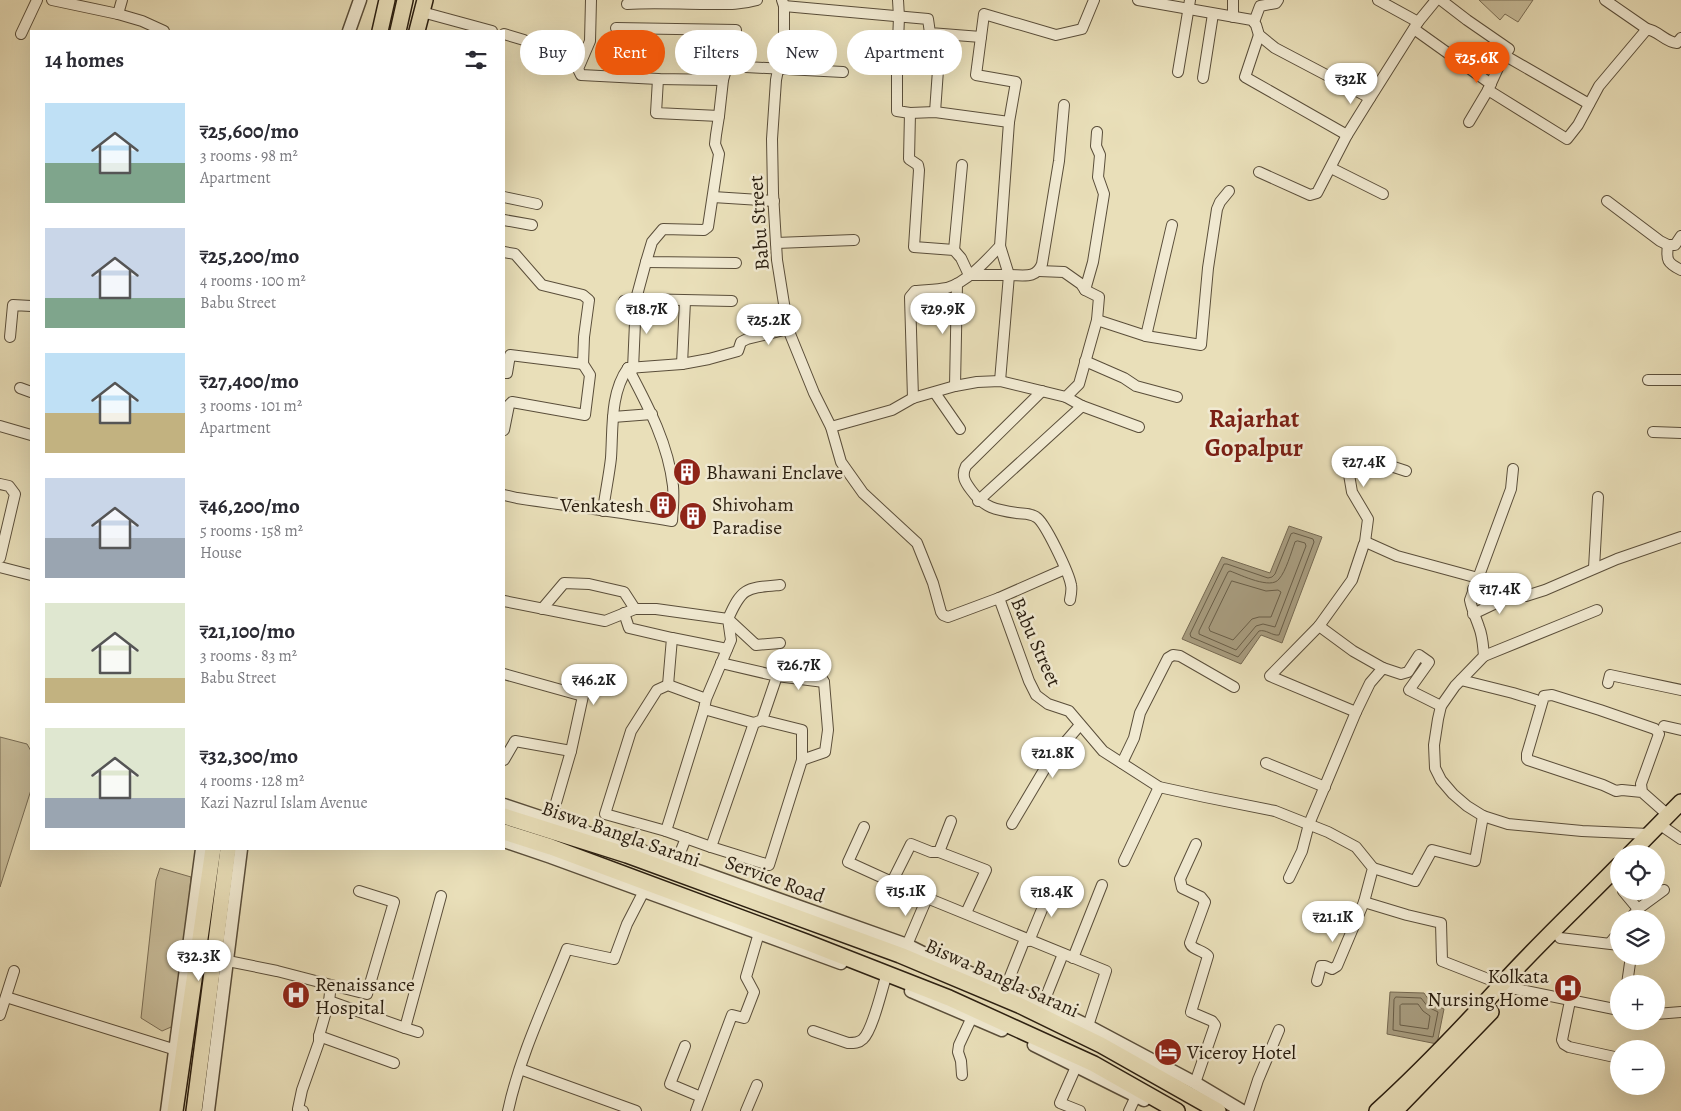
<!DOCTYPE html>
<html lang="en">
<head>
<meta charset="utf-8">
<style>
  body { margin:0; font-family:Alegreya,serif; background:#f7f7f7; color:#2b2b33; height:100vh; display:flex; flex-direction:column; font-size:19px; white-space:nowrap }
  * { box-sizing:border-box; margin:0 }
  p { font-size:16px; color:#7c7c81 }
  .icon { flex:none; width:28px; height:28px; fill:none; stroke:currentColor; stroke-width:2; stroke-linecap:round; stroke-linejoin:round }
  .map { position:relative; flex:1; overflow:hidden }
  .details { position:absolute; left:30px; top:30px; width:475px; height:820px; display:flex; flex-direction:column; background:#fff; border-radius:0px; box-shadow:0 5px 20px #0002 }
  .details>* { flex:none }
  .guide { position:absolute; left:520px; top:30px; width:475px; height:45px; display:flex; gap:10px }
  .fabs { position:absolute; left:1610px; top:845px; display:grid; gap:10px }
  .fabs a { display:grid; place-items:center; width:55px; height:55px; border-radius:50%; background:#fff; box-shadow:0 5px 20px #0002; font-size:25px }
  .price { position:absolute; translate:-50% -42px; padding:0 11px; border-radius:18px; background:#fff; color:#222; font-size:16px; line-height:32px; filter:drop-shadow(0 1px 2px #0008) }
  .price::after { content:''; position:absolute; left:50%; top:30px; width:15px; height:11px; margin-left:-8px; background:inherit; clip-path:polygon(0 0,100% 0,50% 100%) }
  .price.current { background:#ea580c; color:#fff }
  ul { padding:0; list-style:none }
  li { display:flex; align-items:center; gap:15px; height:125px; padding:0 15px }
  li span { display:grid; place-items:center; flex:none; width:140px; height:100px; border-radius:0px; color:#555 }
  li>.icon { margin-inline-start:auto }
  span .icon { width:60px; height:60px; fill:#fffc; stroke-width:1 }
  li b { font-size:21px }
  h2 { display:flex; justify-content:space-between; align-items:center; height:60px; padding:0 15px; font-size:21px }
  .tag { padding:0 18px; border-radius:22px; background:#fff; box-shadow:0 5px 20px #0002; font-size:18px; line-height:45px }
  .tag.current { background:#ea580c; color:#fff }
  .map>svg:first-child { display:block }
  .green { fill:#c9be9c; stroke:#7a6e56 }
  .water { fill:#a89d80; stroke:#766a53 }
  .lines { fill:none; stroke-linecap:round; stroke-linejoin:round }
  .shore { stroke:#695e48; stroke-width:1 }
  .minor-casing { stroke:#5a4e3a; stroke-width:12 }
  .tertiary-casing { stroke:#5a4e3a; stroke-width:15 }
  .primary-casing { stroke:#2a1e10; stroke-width:18 }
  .minor { stroke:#f1ead2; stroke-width:10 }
  .tertiary { stroke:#f1ead2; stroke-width:12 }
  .primary { stroke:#e9dfb9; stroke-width:15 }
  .labels { text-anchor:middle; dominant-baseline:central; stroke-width:5; stroke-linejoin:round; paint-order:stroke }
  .street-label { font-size:20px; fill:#2a1e10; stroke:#f1ead2 }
  .poi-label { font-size:20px; fill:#2a1e10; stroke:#f1ead2; text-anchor:start }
  .district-label { font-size:25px; font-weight:bold; fill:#7a1f14; stroke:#f1ead2 }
</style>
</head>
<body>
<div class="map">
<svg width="1681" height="1111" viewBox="0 0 1681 1111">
  <rect width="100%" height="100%" fill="#e9dfb9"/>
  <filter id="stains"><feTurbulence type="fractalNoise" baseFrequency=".004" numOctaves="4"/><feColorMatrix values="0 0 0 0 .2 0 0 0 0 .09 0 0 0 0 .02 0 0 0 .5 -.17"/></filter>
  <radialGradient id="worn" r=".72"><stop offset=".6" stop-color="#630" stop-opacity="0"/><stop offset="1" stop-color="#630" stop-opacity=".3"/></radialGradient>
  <!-- green -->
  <g class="green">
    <polygon points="1479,0 1533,0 1518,22 1505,14 1500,20"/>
    <polygon points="0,737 27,744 31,751 31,790 0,887"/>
    <polygon points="160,868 191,877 178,1024 162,1031 141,1018 156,880"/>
  </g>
  <!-- water -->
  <g class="water">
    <polygon points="1289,526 1322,537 1282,643 1261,635 1241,664 1182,639 1222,557 1270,573"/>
    <polygon points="1390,992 1424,993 1431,1003 1444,1009 1437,1044 1387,1034"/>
  </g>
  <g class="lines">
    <!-- shore -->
    <g class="shore">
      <path d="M1294 533 1313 539 1314 542 1279 635C1272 636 1266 629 1259 631L1238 657 1191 637 1190 634 1224 564H1227L1268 578 1272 577 1275 574 1291 534Z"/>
      <path d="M1298 541 1305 543 1306 546 1275 627 1263 624 1256 626 1236 650 1199 634V631L1228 572 1230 571C1241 575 1271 590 1279 579 1286 571 1291 553 1295 542Z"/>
      <polygon points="1232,581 1266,591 1278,590 1281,592 1271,617 1259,617 1252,619 1233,640 1210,631 1209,628"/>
      <polygon points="1396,997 1421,998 1428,1007 1438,1012 1433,1037 1393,1030 1394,1000"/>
      <polygon points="1402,1004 1418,1004 1423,1011 1430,1016 1428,1029 1400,1025 1400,1006"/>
    </g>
    <!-- minor casing -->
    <g class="minor-casing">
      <g id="minor">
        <polyline points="52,0 118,14 122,0"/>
        <polyline points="591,0 590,41 578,69 581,75 658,79 723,80"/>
        <polyline points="782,0 784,6 784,39 776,80 772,139 773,193 777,260 788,329 814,393 831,427 841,462 863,493 917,543 933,583 941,612 943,615 948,617 999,598 1029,681 1036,695 1048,704 1069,711 1103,751 1159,787 1205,797 1275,811 1328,832 1356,847 1373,868 1364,902 1407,915 1441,923 1442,961 1511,988 1619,1010"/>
        <polyline points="898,0 899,17 897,67 897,111 910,113 935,112 1009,122"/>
        <polyline points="1138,0 1252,20 1256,25 1259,35 1275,48 1370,98"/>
        <polyline points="1378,0 1418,22"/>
        <polyline points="1441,0 1467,20 1509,49 1504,55 1589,104"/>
        <polyline points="1605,0 1647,29"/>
        <path d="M627 4C653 2 680 4 706 4 723 4 740 5 757 0"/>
        <polyline points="784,6 928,19 930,33 981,37"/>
        <polyline points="422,12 492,31"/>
        <polyline points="118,14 142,21 164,31"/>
        <polyline points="1233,17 1233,0"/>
        <polyline points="1254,22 1260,6 1276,3 1278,0"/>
        <polyline points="616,28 736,30 736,65"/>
        <polyline points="1414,29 1491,84"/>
        <polyline points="21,34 37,0"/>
        <polyline points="504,34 524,40"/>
        <polyline points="1259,35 1245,77 1347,135"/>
        <polyline points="1178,72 1190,0"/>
        <polyline points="1203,78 1213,14"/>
        <polyline points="658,79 656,113 719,116"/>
        <path d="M1488 90 1567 139 1578 125 1599 86 1647 29C1659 31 1665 42 1677 43L1681 38"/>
        <polyline points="935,112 939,56"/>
        <polyline points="910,113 909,159 918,165 919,170 914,247 954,250 961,258 969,275 1009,275 1000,246"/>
        <polyline points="1469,122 1488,90 1504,55"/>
        <polyline points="1331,168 1383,194"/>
        <polyline points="1259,172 1310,195 1317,193 1347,135 1370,98 1418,22 1436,0"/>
        <polyline points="504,197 537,204"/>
        <polyline points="713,197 774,201"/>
        <polyline points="1607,201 1660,241 1668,245 1675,245 1681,236"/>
        <polyline points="504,220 532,225"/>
        <polyline points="776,243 854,240"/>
        <path d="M1668 245C1666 260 1667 263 1681 270"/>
        <polyline points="954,250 962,165"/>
        <polyline points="504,252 515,254 542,285 583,295 589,300 584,337 583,364 510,355 507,373 504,373"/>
        <polyline points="736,263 646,262 652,242 663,229 704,230 708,227 719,154 715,144 716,135 719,116 723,80 727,66 843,72"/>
        <polyline points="1085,290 1093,262 1104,194 1098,177 1100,155 1096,146 1097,132"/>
        <polyline points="624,301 636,299 732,301"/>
        <polyline points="1097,320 1146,336 1201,345 1208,268 1217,209 1220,202 1229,191"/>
        <polyline points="1146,336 1172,225"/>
        <polyline points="10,337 13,305 31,306"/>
        <polyline points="1085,361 1124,378 1136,386 1177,397"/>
        <polyline points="682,364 685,301"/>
        <polyline points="628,368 682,364 709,359 738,351 741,342 747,339 788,329"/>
        <polyline points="633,369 636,299 646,262"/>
        <polyline points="1648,380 1681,380"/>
        <path d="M1000 381 1009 275C1024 275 1036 279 1042 264L1059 161 1064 105"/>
        <polyline points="955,386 957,284"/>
        <polyline points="20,388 31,392"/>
        <path d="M1042 391 966 466C961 476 965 482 971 490 984 508 996 510 1017 513 1023 514 1030 513 1036 517 1045 522 1069 573 1071 585 1072 589 1071 595 1070 600"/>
        <polyline points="935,393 960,429"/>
        <polyline points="1066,397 1082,406 1139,427"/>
        <path d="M913 398 910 297 915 291C925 290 937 290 947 288 967 282 986 261 1000 246L1009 122 1016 82 976 75 984 14 1056 35 1082 29 1094 0"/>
        <polyline points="613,417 652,414"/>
        <polyline points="0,426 31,435"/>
        <polyline points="831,427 892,410 913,398 955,386 977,382 1000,381 1066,397 1079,384 1097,320 1099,297 1085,290 1081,284 1064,272 1039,271"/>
        <polyline points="504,430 509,405 512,402 585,415 590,375 583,364"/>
        <polyline points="1653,432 1681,433"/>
        <path d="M1513 469 1511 489 1470 600C1472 610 1476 618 1479 627 1483 637 1483 647 1484 656L1455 686 1441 706 1438 719 1434 745 1435 768 1441 780 1453 794 1467 806 1483 816 1508 824 1582 831 1649 834"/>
        <polyline points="0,484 9,486 15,494 0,558"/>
        <path d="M504 495 517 498C569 506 621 512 672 521 673 510 674 497 673 486 668 443 648 406 628 368"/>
        <polyline points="978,501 1082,406"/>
        <path d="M603 511C605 494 609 476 611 458 613 428 610 393 628 368"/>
        <polyline points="1365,542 1368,519 1352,492 1347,463 1347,460 1350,455 1357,455 1406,471"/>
        <polyline points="0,567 31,575"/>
        <polyline points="1594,568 1598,497"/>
        <polyline points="1473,589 1526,596 1545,590 1617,559 1681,537"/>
        <polyline points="999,598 1065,569"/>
        <polyline points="504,601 605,621 635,609 656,609 728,619 731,640 706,699 704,709 666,831 605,814 631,731 657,690 668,685 706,699"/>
        <polyline points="542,609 564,583 589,584 624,592 635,609"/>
        <polyline points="624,613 629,628 672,638 668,685"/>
        <polyline points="1473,614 1515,594"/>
        <polyline points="1319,626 1270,676 1356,712"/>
        <polyline points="672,638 727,649"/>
        <path d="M780 643 756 645 728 619C742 587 746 588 780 585"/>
        <polyline points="1484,656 1597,610"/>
        <polyline points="721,663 777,676 762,720 754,723 711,847 769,865 802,760 802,730 762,720"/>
        <polyline points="1383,668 1353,651 1319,626 1352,580 1364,544 1368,543 1397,556 1478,578"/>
        <polyline points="504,674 583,696 571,751 551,820"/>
        <polyline points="777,676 824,682"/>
        <polyline points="1461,680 1513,693 1536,700"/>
        <polyline points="1608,683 1610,675 1681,690"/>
        <polyline points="704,709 754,723"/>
        <polyline points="1664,726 1681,730"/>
        <polyline points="504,760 515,741 571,751"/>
        <polyline points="802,760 825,752 828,730 824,682 813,663"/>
        <polyline points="1122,763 1134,738 1140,713 1168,658 1173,655 1180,656 1234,687"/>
        <polyline points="1266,763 1325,787"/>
        <polyline points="1642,792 1641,784 1659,734 1655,729 1600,710 1552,695 1544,696 1527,754 1527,759 1528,760 1603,785 1616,791 1622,790 1642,792 1668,815"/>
        <polyline points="1012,824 1050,760 1080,725"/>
        <polyline points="1659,824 1681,839"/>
        <polyline points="864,827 848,862 927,898 1106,971 1088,1026"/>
        <polyline points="666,831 711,847"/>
        <polyline points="939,852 951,821"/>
        <polyline points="1124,861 1159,787"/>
        <polyline points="676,863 686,838"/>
        <polyline points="1373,868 1415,881 1432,850 1475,861 1483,816"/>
        <polyline points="1289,878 1302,851 1309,824 1356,712 1370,683 1383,668 1401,674 1408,672 1419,655 1429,662 1409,690 1441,706"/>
        <polyline points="892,882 911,844 931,852 939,852 986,870 966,913"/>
        <polyline points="1623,891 1638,909 1630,919"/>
        <polyline points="1638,909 1664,890"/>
        <polyline points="1560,938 1619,945"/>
        <polyline points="1029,941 1052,885"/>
        <polyline points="1610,943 1619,932"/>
        <polyline points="907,945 927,898"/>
        <polyline points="1073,958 1102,885"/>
        <polyline points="228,961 277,971 331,985"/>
        <polyline points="1317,981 1321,966 1325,966 1332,969 1337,966 1364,902"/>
        <polyline points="1627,984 1631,956"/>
        <polyline points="1005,989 1025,939"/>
        <polyline points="6,997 176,1050"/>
        <polyline points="329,1001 405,1028 441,896"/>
        <polyline points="1570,1001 1562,1040 1564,1044 1569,1047 1619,1058"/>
        <polyline points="1043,1004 1063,954"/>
        <polyline points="1656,1014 1681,1012"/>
        <polyline points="0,1015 14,971"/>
        <polyline points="405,1028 418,1032"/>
        <path d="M813 1031 848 1043C854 1043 859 1043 863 1039 872 1031 881 993 885 980"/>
        <polyline points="319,1036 394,1063"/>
        <polyline points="685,1046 670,1084 701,1097"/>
        <polyline points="1079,1060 1060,1103 1080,1111"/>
        <polyline points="520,1069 636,1111"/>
        <polyline points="962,1075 961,1061 958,1052 959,1045 972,1017"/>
        <path d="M1195 1083 1215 1025 1212 1021 1191 1012 1208 956C1203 950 1192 950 1190 943L1205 902 1201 897 1182 888 1180 879 1196 844"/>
        <polyline points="303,1111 298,1109 302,1090 319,1042 319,1036 329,1001 331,985 367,994 394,902 359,891"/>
        <path d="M508 1111C520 1055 546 1002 567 949L614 959 627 924 644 891"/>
        <polyline points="696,1111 732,1015 744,1018 754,992 746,977 759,933"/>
        <polyline points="746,1111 757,1085"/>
        <polyline points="1129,1111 1136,1096"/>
        <polyline points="1248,1111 1258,1080 1279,1030"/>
      </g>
    </g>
    <!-- tertiary casing -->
    <g class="tertiary-casing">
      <g id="tertiary">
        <polyline points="349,31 360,0"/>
        <polyline points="504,805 642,851 907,945 923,953 1043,1004 1088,1026 1195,1083 1242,1111"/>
        <polyline points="504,841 551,857 841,963"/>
        <polyline points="911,991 1002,1030"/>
        <polyline points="1034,1045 1144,1100"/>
        <polyline points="167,1111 202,849"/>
        <polyline points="208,1111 241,849"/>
      </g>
    </g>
    <!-- primary casing -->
    <g class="primary-casing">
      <g id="primary">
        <polyline points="380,31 387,0"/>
        <polyline points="398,31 405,0"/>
        <polyline points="417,31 425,0"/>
        <polyline points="504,816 627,855 900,955 1021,1006 1101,1045 1218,1111"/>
        <polyline points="504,832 551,847 806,942 949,998 1094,1064 1177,1111"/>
        <polyline points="1630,854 1681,802"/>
        <polyline points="175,1111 213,849"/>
        <polyline points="194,1111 228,849"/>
        <path d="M1377 1111C1421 1071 1462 1028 1502 984 1539 943 1580 905 1619 865"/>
        <polyline points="1395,1111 1491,1012"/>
      </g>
    </g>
    <!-- minor -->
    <use href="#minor" class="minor"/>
    <!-- tertiary -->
    <use href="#tertiary" class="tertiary"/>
    <!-- primary -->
    <use href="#primary" class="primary"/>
  </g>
  <!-- icons -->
  <defs>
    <g id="building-disc" transform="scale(1.4375)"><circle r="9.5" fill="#8f2418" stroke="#f1ead2"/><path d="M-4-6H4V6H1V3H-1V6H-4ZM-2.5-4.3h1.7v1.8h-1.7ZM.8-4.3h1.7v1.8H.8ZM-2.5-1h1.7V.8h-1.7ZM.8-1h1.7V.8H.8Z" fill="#fff"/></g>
    <g id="hospital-disc" transform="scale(1.4375)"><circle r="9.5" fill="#8f2418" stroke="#f1ead2"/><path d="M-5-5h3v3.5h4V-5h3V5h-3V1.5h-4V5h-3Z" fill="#fff"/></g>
    <g id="hotel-disc" transform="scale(1.4375)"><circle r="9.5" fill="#8f2418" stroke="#f1ead2"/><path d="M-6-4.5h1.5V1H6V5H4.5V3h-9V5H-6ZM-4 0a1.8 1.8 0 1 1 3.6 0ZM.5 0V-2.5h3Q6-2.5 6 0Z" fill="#fff"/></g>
  </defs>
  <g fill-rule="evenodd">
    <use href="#building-disc" x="687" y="472"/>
    <use href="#building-disc" x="663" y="505"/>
    <use href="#building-disc" x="693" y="516"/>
    <use href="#hospital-disc" x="1568" y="988"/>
    <use href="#hospital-disc" x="296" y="995"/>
    <use href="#hotel-disc" x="1168" y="1052"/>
  </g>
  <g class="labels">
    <!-- street labels -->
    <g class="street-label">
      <text transform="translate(759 223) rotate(-94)">Babu Street</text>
      <text transform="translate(1036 642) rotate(66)">Babu Street</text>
      <text transform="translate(621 834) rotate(19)">Biswa Bangla Sarani</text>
      <text transform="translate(775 879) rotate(20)">Service Road</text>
      <text transform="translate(1002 978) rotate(24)">Biswa Bangla Sarani</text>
    </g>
    <!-- poi labels -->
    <g class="poi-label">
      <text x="706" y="472">Bhawani Enclave</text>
      <text x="712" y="504">Shivoham<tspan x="712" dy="23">Paradise</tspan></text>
      <text x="644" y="505" text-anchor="end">Venkatesh</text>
      <text x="1549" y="976" text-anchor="end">Kolkata<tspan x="1549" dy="23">Nursing Home</tspan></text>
      <text x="315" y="984">Renaissance<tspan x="315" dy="23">Hospital</tspan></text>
      <text x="1187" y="1052">Viceroy Hotel</text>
    </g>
    <!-- district labels -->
    <g class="district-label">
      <text x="1254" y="419">Rajarhat<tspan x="1254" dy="29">Gopalpur</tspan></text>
    </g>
  </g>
  <rect width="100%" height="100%" filter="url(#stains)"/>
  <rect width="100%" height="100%" fill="url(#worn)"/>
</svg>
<div class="fabs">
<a><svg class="icon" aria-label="locate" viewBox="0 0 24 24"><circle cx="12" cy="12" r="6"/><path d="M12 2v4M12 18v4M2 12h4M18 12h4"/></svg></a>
<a><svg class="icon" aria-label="layers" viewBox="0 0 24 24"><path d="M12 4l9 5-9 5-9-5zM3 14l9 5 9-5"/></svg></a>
<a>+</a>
<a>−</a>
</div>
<b class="price current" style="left:1477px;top:84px">₹25.6K</b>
<b class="price" style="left:1351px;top:105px">₹32K</b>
<b class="price" style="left:647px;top:335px">₹18.7K</b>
<b class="price" style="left:943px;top:335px">₹29.9K</b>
<b class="price" style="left:769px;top:346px">₹25.2K</b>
<b class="price" style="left:1364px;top:488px">₹27.4K</b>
<b class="price" style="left:1500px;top:615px">₹17.4K</b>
<b class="price" style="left:799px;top:691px">₹26.7K</b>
<b class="price" style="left:594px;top:706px">₹46.2K</b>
<b class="price" style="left:1053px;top:779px">₹21.8K</b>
<b class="price" style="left:906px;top:917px">₹15.1K</b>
<b class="price" style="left:1052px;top:918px">₹18.4K</b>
<b class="price" style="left:1333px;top:943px">₹21.1K</b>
<b class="price" style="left:199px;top:982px">₹32.3K</b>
<div class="guide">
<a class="tag">Buy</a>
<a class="tag current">Rent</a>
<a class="tag">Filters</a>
<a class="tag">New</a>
<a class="tag">Apartment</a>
</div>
<section class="details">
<h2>14 homes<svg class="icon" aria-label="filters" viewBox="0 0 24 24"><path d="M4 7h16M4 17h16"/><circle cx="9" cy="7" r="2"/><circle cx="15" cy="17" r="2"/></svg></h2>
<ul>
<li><span style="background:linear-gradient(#bfe0f5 60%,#7fa58c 0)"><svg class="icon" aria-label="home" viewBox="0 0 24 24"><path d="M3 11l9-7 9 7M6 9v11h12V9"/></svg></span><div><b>₹25,600/mo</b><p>3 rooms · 98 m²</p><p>Apartment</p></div></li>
<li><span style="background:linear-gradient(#c9d6e8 70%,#7fa58c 0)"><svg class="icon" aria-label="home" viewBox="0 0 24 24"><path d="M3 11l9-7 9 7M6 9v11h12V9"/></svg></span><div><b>₹25,200/mo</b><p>4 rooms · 100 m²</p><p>Babu Street</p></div></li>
<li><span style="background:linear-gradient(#bfe0f5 60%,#c2b280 0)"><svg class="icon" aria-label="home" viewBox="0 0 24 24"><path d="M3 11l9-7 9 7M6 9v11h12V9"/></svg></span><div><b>₹27,400/mo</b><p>3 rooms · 101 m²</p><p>Apartment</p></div></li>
<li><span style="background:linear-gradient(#c9d6e8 60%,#9aa5b1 0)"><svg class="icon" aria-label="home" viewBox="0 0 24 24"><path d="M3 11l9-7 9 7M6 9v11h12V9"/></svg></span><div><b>₹46,200/mo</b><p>5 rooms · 158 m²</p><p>House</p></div></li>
<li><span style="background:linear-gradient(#dfe7d0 75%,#c2b280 0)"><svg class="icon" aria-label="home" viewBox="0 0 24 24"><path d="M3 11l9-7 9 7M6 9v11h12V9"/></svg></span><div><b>₹21,100/mo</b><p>3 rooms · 83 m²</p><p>Babu Street</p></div></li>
<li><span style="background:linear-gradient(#dfe7d0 70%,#9aa5b1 0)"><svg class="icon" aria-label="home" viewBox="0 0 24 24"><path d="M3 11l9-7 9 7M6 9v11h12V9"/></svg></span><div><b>₹32,300/mo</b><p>4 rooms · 128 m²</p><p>Kazi Nazrul Islam Avenue</p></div></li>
</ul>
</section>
</div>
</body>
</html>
